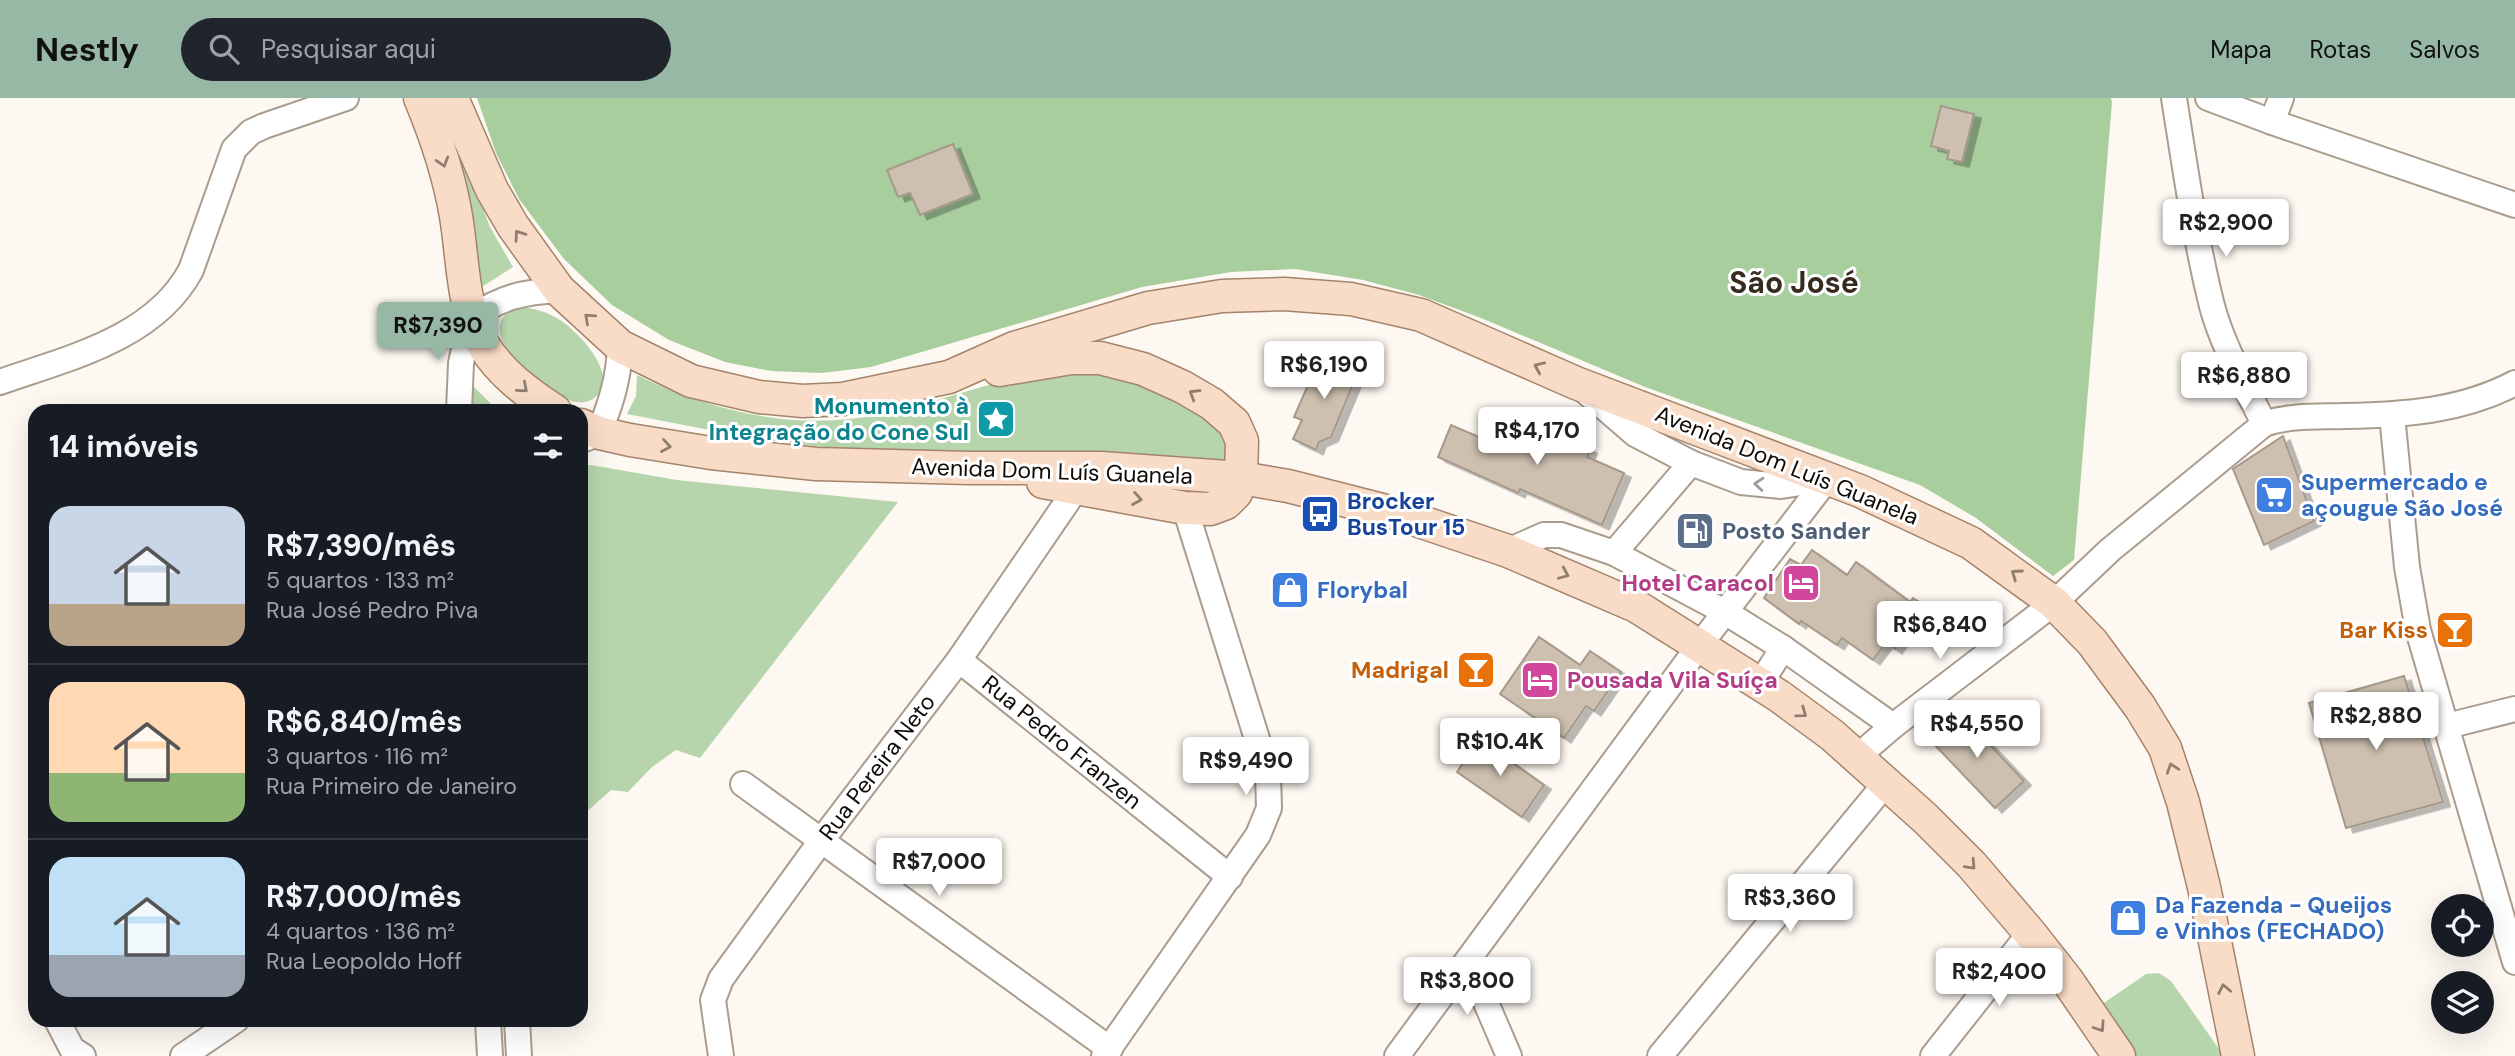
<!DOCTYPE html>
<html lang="pt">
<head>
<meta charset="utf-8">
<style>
  body { margin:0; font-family:"DM Sans",sans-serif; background:#20242c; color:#f1f3f6; height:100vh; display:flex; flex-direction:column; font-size:26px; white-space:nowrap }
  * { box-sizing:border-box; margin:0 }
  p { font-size:23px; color:#9ea1a6 }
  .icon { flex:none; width:38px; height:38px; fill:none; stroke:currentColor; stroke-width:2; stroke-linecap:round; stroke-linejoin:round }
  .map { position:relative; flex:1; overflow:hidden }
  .details { position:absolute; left:28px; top:306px; width:560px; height:623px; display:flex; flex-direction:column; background:#171b24; border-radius:21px; box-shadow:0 7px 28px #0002 }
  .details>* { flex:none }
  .tools { position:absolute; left:2431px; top:796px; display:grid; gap:14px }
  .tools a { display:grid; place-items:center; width:63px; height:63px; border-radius:50%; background:#171b24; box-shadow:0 7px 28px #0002; font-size:35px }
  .price { position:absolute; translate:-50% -60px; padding:0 16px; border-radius:7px; background:#fff; color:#222; font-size:23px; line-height:46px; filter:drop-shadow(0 2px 4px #0008) }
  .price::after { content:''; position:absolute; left:50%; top:42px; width:21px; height:16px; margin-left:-10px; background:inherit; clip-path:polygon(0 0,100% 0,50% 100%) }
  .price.active { background:#96b8a4; color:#111 }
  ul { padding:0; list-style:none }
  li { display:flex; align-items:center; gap:21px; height:175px; padding:0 21px }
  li+li { border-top:2px solid #363941 }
  li span { display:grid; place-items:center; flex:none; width:196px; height:140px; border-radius:21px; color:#555 }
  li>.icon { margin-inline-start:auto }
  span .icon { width:84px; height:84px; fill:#fffc; stroke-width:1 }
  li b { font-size:30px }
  h2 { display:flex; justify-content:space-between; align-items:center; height:84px; padding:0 21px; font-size:30px }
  header { display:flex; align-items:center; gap:42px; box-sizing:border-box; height:98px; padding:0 35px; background:#96b8a4; color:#111 }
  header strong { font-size:33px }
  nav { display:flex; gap:38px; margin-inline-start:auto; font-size:24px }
  .search { width:490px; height:63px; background:#20242c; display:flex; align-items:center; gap:18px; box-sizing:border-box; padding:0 24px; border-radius:38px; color:#9ea1a6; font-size:26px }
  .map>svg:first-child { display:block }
  .green { fill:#b7d5ad }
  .forest { fill:#a9ce9e }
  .building { fill:#cec0b0; stroke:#a6998a; stroke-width:2; filter:url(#shadow) }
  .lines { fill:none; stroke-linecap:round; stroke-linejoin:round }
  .minor-casing { stroke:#aa9d8e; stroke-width:28 }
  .major-casing { stroke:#a4846b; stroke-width:35 }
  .minor { stroke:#fff; stroke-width:24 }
  .major { stroke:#f8dcc7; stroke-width:32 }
  .oneway { stroke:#907e70 }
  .oneway2 { stroke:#9f9d9b }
  .labels { text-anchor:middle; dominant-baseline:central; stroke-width:6; stroke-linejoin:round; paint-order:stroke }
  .culture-label { font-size:23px; font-weight:bold; fill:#0d838f; stroke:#fff; text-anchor:end }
  .street-label { font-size:23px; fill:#100b06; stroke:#fff }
  .shop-label { font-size:23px; font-weight:bold; fill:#366cbe; stroke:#fff; text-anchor:start }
  .transit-label { font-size:23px; font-weight:bold; fill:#164399; stroke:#fff; text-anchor:start }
  .service-label { font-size:23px; font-weight:bold; fill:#4e5e75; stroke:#fff; text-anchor:start }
  .hotel-label { font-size:23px; font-weight:bold; fill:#b23c85; stroke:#fff; text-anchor:end }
  .food-label { font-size:23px; font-weight:bold; fill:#c56008; stroke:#fff; text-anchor:end }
  .district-label { font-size:30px; font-weight:bold; fill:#362b1f; stroke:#fff }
</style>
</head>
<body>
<header>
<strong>Nestly</strong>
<div class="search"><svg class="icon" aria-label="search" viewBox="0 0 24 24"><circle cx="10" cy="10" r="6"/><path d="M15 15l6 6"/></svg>Pesquisar aqui</div>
<nav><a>Mapa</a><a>Rotas</a><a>Salvos</a></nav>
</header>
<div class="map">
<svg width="2515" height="958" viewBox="0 0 2515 958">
  <defs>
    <filter id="shadow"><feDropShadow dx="7" dy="4.5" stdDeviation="0" flood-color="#0004"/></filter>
  </defs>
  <rect width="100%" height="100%" fill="#fef8f2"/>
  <!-- green -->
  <g class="green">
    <polygon points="441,0 490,129 513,169 477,192"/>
    <path d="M516 209C531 209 544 213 557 220 576 231 613 270 601 292 597 299 592 303 584 304 551 309 464 231 516 209Z"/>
    <path d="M1037 275H1088L1138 285 1195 311 1228 340 1232 365 1131 356 997 357 858 353 761 342 627 316 636 298 637 277C713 314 797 334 882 316 934 305 985 286 1037 275Z"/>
    <polygon points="471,286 497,312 499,313 471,313"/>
    <polygon points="591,367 677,382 898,404 700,660 676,652 652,669 628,694 611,692 583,717 581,726 581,368"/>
    <polygon points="2159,875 2171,883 2224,958 2134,958 2101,907 2146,876"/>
  </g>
  <!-- forest -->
  <polygon class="forest" points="477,0 2111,0 2112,4 2074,462 2053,478 1976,420 1920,387 1645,289 1481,220 1419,197 1363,182 1295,171 1231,174 1142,189 871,269 822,275 771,273 725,264 669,242 612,207 564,161 519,101 496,55"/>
  <!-- building -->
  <g class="building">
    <polygon points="1941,8 1974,16 1962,64 1947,61 1949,53 1931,48"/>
    <polygon points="953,46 973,96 920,117 910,95 898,99 887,72"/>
    <polygon points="1322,255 1359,272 1331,339 1319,344 1316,352 1293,341 1302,322 1294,319"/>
    <polygon points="1505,318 1553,340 1555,335 1590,351 1587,359 1624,375 1602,427 1520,391 1518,395 1438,359 1451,327 1493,345"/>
    <polygon points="2283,338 2314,423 2264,447 2233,371"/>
    <polygon points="1812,452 1847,477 1856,464 1910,504 1913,500 1927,509 1895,551 1886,545 1873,562 1842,540 1837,547 1801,523 1799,526 1764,500 1790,461 1801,467"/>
    <polygon points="1539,539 1580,567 1590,553 1621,574 1594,613 1586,608 1564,640 1500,596"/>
    <polygon points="2404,578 2443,704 2346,730 2309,605"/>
    <polygon points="1959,614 2024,683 1995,710 1930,642"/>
    <polygon points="1479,641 1544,687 1522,719 1457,674"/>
  </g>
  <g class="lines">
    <!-- minor casing -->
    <g class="minor-casing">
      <g id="minor">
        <path d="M2174 0C2185 69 2195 140 2212 208 2223 249 2246 288 2264 326"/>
        <polyline points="2208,0 2272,24 2515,107"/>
        <polyline points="2272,24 2281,0"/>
        <path d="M0 284C68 260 154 241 191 172L234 51 251 34 264 28 346 0"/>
        <polyline points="1585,293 1635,336 1691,365 1741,384 1781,388 1827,381"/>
        <path d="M459 313 461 265 471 220C501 199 523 194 559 192"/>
        <polyline points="2392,317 2407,469 2418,532 2515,864"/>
        <path d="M585 341 599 335C611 305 619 280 620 248"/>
        <polyline points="1508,453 1544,437 1561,437 1614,455 1725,514 1783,550 1760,586"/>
        <polyline points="1614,455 1691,365"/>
        <polyline points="1783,550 1893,628"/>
        <polyline points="959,562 1230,779"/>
        <polyline points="2447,628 2515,611"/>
        <path d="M1857 659 1893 628 2054 505 2110 452 2264 326C2290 317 2318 319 2345 318 2404 317 2462 313 2515 285"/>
        <polyline points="743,686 1110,951"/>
        <polyline points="1468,863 1509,958"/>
        <polyline points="57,922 72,951 83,958"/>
        <polyline points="488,922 490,958"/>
        <polyline points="517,922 519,958"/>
        <polyline points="183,958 236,922"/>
        <polyline points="721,958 713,902 721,881 821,743 959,562 1076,391"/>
        <polyline points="1104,958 1258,737 1269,710 1268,676 1185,410"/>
        <polyline points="1397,958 1699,548 1827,381"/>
        <polyline points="1660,958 1886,685"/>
        <polyline points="1933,958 2030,835"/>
      </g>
    </g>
    <!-- major casing -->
    <g class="major-casing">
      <g id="major">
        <path d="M420 0C436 38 449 77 456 118 463 160 462 211 484 248 501 276 529 296 555 313"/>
        <polyline points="452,0 492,92 513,128 559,192 620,248 691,283 759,299 803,303 843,301 949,279 1014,250 1148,210 1222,198 1284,196 1351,201 1421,217 1576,285 1860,393 1971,445 2054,505 2092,544 2140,609 2165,650 2183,704 2204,789 2238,958"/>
        <polyline points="999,272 1071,260 1100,260 1143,271 1183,289 1212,306 1234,325 1242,343 1241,380 1236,395 1226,405 1210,411 1185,410 1043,384"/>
        <polyline points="581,327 599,335 630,342 711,355 816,366 969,370 1101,370 1241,380 1288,388 1398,416 1508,453 1636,508 1779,598 1832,637 1926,721 1971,766 2030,835 2067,882 2119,958"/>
      </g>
    </g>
    <!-- minor -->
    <use href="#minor" class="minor"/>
    <!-- major -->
    <use href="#major" class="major"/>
  </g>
  <!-- one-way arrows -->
  <defs><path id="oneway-chevron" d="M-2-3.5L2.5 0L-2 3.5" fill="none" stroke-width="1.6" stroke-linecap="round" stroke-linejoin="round" transform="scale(1.75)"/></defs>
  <g class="oneway">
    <use href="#oneway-chevron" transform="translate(443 64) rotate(73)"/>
    <use href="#oneway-chevron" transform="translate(519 137) rotate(-125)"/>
    <use href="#oneway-chevron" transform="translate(589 220) rotate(-138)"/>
    <use href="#oneway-chevron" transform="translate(1539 269) rotate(-156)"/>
    <use href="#oneway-chevron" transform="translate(523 290) rotate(41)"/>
    <use href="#oneway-chevron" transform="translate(1194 296) rotate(-149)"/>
    <use href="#oneway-chevron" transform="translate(666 348) rotate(9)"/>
    <use href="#oneway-chevron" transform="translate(1137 401) rotate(10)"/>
    <use href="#oneway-chevron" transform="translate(1564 476) rotate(23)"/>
    <use href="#oneway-chevron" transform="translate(2016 476) rotate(-145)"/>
    <use href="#oneway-chevron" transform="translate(1802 615) rotate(36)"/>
    <use href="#oneway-chevron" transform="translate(2172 670) rotate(-109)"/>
    <use href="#oneway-chevron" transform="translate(1971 767) rotate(47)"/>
    <use href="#oneway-chevron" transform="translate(2224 891) rotate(-101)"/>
    <use href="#oneway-chevron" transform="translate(2100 929) rotate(56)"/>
  </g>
  <use class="oneway2" href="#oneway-chevron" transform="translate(1759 386) rotate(-175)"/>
  <!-- icons -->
  <defs>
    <g id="sight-square" transform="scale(2.0125)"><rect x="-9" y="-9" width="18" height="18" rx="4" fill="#0f9aa8" stroke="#fff"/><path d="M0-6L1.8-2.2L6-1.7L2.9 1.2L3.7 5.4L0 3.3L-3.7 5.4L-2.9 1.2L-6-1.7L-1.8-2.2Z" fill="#fff"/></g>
    <g id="supermarket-square" transform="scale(2.0125)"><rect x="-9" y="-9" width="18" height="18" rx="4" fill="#3f7fe0" stroke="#fff"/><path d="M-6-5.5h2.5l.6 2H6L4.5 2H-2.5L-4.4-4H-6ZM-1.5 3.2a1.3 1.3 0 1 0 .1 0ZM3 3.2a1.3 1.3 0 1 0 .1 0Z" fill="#fff"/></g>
    <g id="bus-square" transform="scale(2.0125)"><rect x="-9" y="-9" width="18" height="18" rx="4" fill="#1a4fb4" stroke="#fff"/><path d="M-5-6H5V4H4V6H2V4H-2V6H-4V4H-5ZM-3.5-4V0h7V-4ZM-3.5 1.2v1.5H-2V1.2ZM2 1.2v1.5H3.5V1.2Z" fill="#fff"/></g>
    <g id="fuel-square" transform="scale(2.0125)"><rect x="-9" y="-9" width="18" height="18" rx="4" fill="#5c6f8a" stroke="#fff"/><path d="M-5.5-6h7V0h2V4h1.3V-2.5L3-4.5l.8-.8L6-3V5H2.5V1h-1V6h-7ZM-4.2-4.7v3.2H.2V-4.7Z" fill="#fff"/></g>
    <g id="hotel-square" transform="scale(2.0125)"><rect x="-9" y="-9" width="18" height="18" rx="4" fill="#d1479c" stroke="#fff"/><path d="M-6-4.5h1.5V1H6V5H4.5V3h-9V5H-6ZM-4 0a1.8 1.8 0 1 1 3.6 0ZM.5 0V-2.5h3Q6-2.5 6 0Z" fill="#fff"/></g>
    <g id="shop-square" transform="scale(2.0125)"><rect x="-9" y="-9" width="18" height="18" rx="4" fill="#3f7fe0" stroke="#fff"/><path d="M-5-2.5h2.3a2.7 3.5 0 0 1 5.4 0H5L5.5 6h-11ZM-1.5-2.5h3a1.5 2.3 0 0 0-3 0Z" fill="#fff"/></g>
    <g id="bar-square" transform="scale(2.0125)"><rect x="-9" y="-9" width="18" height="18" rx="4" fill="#e8710a" stroke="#fff"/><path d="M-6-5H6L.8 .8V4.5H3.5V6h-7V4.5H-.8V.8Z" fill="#fff"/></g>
  </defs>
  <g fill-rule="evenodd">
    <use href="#sight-square" x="996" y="321"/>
    <use href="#supermarket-square" x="2274" y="397"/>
    <use href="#bus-square" x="1320" y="416"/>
    <use href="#fuel-square" x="1695" y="433"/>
    <use href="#hotel-square" x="1801" y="485"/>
    <use href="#shop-square" x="1290" y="492"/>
    <use href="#bar-square" x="2455" y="532"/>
    <use href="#bar-square" x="1476" y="572"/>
    <use href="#hotel-square" x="1540" y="582"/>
    <use href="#shop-square" x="2128" y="820"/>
  </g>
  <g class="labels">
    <!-- culture labels -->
    <g class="culture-label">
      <text x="969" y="308">Monumento à<tspan x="969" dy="26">Integração do Cone Sul</tspan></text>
    </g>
    <!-- street labels -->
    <g class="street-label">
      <text transform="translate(1787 367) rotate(22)">Avenida Dom Luís Guanela</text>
      <text transform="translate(1052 373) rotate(2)">Avenida Dom Luís Guanela</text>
      <text transform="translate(1062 644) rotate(39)">Rua Pedro Franzen</text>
      <text transform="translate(877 669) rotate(-53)">Rua Pereira Neto</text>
    </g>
    <!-- shop labels -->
    <g class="shop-label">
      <text x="2301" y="384">Supermercado e<tspan x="2301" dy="26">açougue São José</tspan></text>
      <text x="1317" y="492">Florybal</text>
      <text x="2155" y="807">Da Fazenda - Queijos<tspan x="2155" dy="26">e Vinhos (FECHADO)</tspan></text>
    </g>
    <!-- transit labels -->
    <g class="transit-label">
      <text x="1347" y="403">Brocker<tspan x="1347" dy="26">BusTour 15</tspan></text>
    </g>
    <!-- service labels -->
    <g class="service-label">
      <text x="1722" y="433">Posto Sander</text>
    </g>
    <!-- hotel labels -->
    <g class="hotel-label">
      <text x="1774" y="485">Hotel Caracol</text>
      <text x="1567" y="582" text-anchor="start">Pousada Vila Suíça</text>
    </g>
    <!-- food labels -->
    <g class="food-label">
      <text x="2428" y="532">Bar Kiss</text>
      <text x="1449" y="572">Madrigal</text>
    </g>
    <!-- district labels -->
    <g class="district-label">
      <text x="1794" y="184">São José</text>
    </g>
  </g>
</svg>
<div class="tools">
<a><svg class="icon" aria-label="locate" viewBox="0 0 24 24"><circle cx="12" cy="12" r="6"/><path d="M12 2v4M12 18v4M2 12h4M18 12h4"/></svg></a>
<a><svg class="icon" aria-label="layers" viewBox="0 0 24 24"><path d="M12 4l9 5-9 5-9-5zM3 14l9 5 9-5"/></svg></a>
</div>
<b class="price" style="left:2226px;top:161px">R$2,900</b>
<b class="price active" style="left:438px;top:264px">R$7,390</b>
<b class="price" style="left:1324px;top:303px">R$6,190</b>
<b class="price" style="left:2244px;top:314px">R$6,880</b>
<b class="price" style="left:1537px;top:369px">R$4,170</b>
<b class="price" style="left:1940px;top:563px">R$6,840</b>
<b class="price" style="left:2376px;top:654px">R$2,880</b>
<b class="price" style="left:1977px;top:662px">R$4,550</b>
<b class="price" style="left:1500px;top:680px">R$10.4K</b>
<b class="price" style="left:1246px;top:699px">R$9,490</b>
<b class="price" style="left:939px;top:800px">R$7,000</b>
<b class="price" style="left:1790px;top:836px">R$3,360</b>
<b class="price" style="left:1999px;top:910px">R$2,400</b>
<b class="price" style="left:1467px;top:919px">R$3,800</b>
<section class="details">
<h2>14 imóveis<svg class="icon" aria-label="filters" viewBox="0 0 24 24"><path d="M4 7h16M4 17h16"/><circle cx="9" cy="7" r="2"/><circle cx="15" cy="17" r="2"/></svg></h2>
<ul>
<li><span style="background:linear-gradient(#c9d6e8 70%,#b9a48a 0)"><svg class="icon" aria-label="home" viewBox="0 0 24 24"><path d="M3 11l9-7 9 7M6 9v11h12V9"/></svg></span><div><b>R$7,390/mês</b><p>5 quartos · 133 m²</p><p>Rua José Pedro Piva</p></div></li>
<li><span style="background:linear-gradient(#ffd9b3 65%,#8fb573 0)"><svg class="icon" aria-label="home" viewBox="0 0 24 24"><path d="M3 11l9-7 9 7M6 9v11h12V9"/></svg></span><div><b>R$6,840/mês</b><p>3 quartos · 116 m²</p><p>Rua Primeiro de Janeiro</p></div></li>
<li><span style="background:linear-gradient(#bfe0f5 70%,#9aa5b1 0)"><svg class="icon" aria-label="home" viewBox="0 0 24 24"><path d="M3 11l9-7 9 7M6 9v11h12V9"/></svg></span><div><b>R$7,000/mês</b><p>4 quartos · 136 m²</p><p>Rua Leopoldo Hoff</p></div></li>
</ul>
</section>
</div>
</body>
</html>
